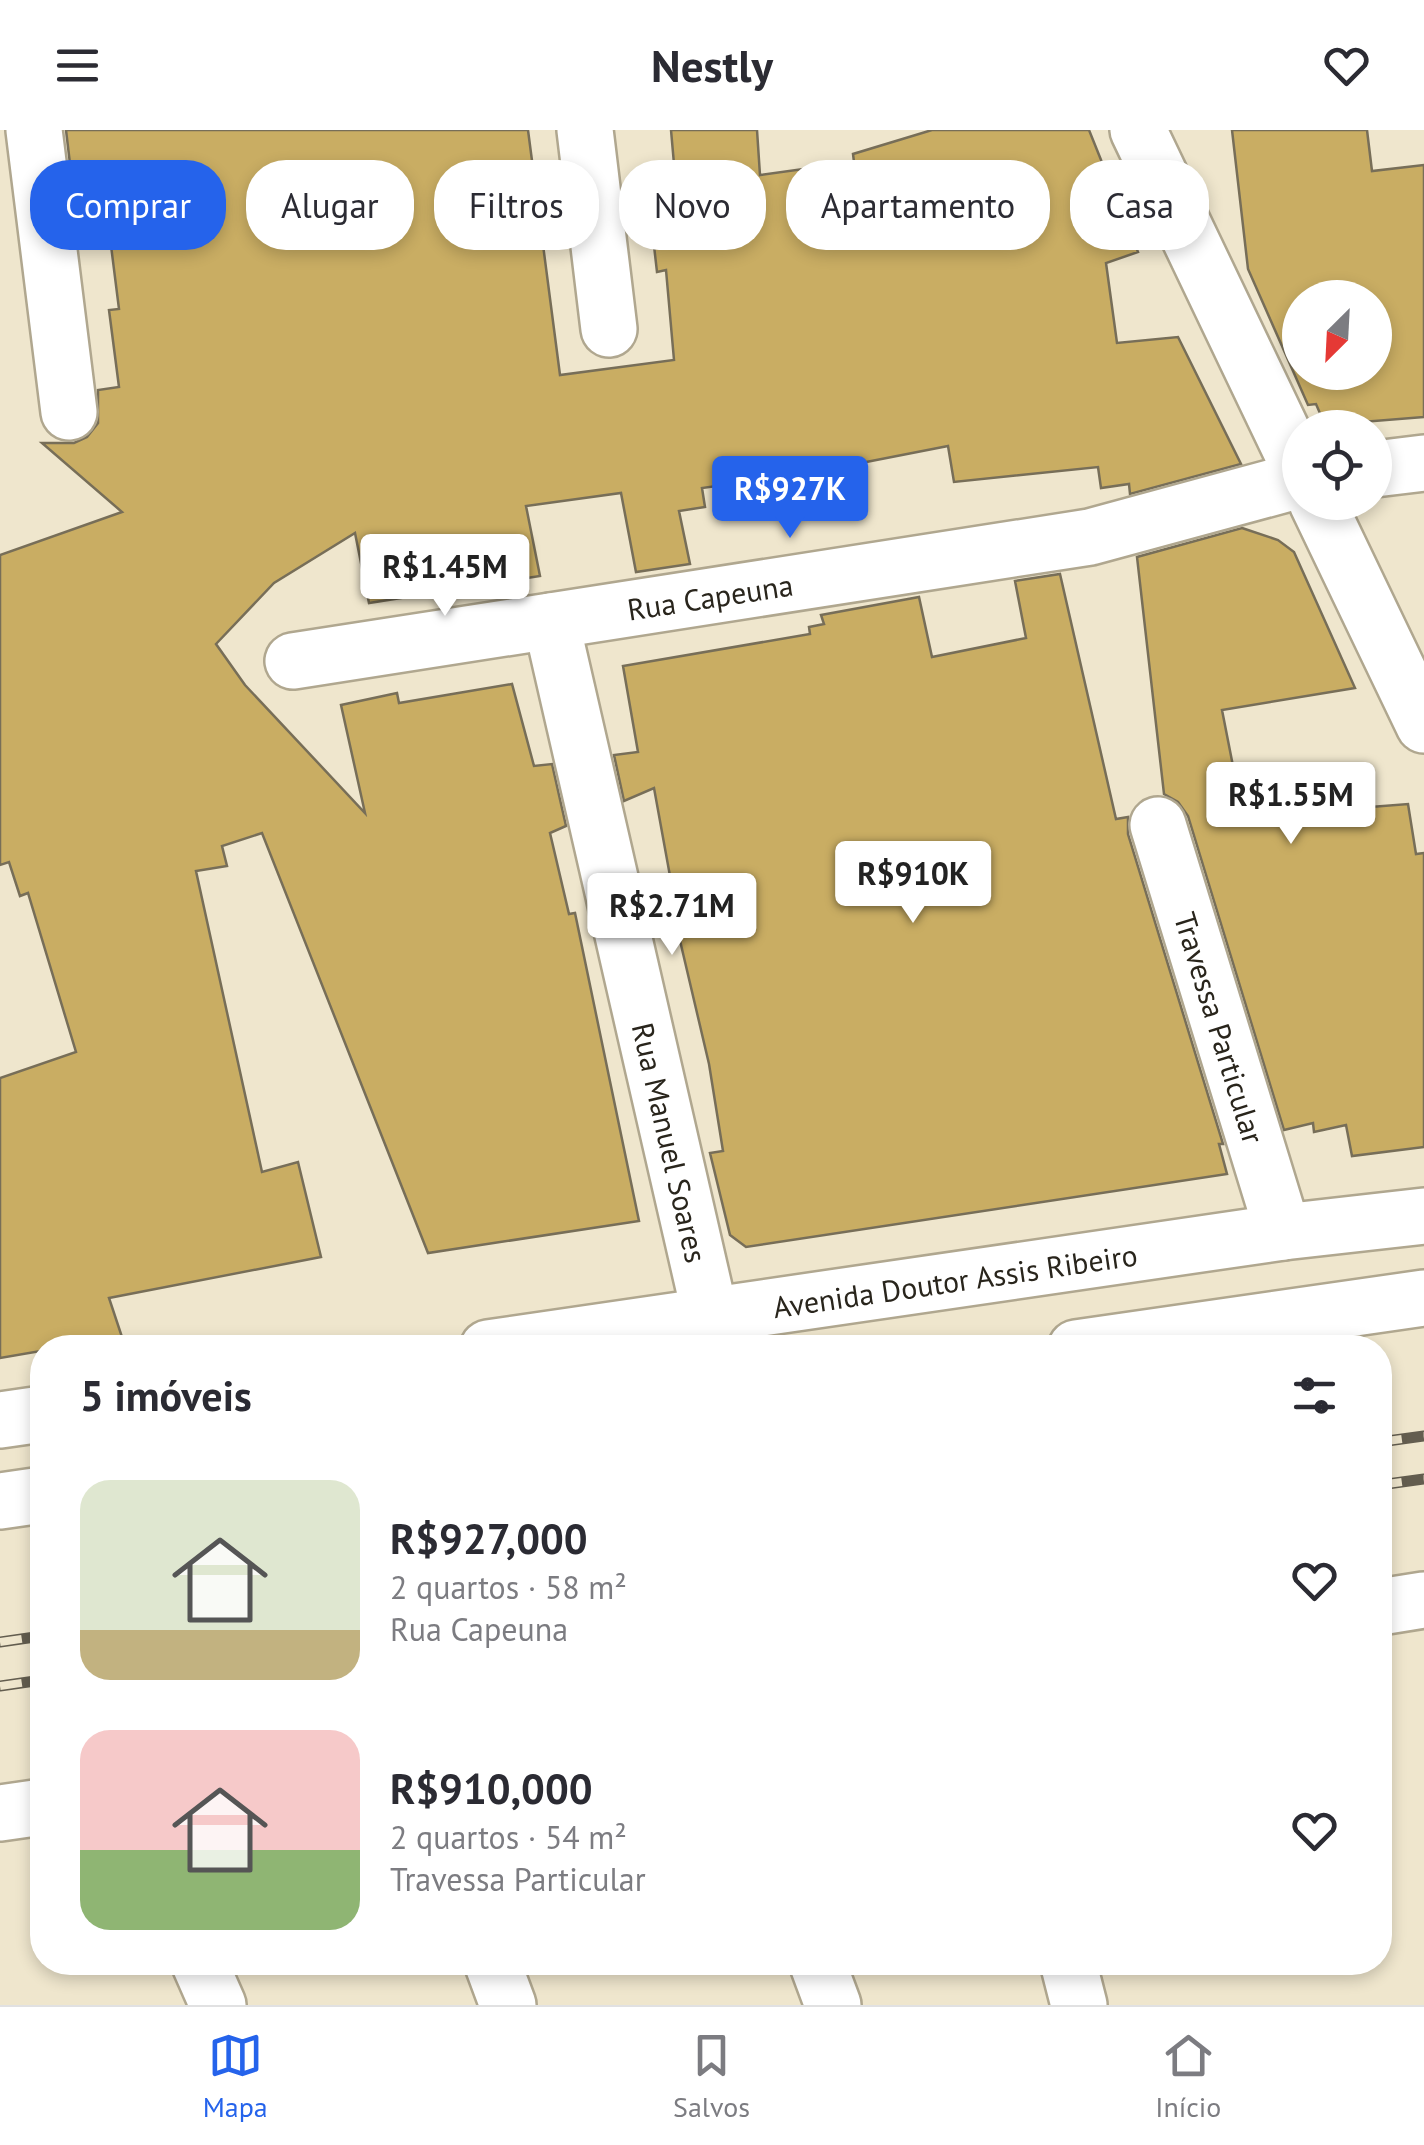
<!DOCTYPE html>
<html lang="pt">
<head>
<meta charset="utf-8">
<style>
  body { margin:0; font-family:"PT Sans",sans-serif; background:#f2f2f3; color:#2b2b33; height:100vh; display:flex; flex-direction:column; font-size:38px; white-space:nowrap }
  * { box-sizing:border-box; margin:0 }
  p { font-size:32px; color:#7c7c81 }
  .icon { flex:none; width:55px; height:55px; fill:none; stroke:currentColor; stroke-width:2; stroke-linecap:round; stroke-linejoin:round }
  .map { position:relative; flex:1; overflow:hidden }
  .details { position:absolute; left:30px; top:1205px; width:1362px; height:640px; display:flex; flex-direction:column; background:#fff; border-radius:40px; box-shadow:0 5px 15px #0003 }
  .details>* { flex:none }
  .guide { position:absolute; left:30px; top:30px; width:1365px; height:90px; display:flex; gap:20px }
  .needle { width:65px; rotate:204deg }
  .buttons { position:absolute; left:1282px; top:150px; display:grid; gap:20px }
  .buttons a { display:grid; place-items:center; width:110px; height:110px; border-radius:50%; background:#fff; box-shadow:0 5px 15px #0003; font-size:50px }
  .price { position:absolute; translate:-50% -85px; padding:0 22px; border-radius:10px; background:#fff; color:#222; font-size:32px; line-height:65px; filter:drop-shadow(0 2px 5px #0008) }
  .price::after { content:''; position:absolute; left:50%; top:60px; width:30px; height:22px; margin-left:-15px; background:inherit; clip-path:polygon(0 0,100% 0,50% 100%) }
  .price.active { background:#2563eb; color:#fff }
  ul { padding:0; list-style:none }
  li { display:flex; align-items:center; gap:30px; height:250px; padding:0 50px }
  li span { display:grid; place-items:center; flex:none; width:280px; height:200px; border-radius:30px; color:#555 }
  li>.icon { margin-inline-start:auto }
  span .icon { width:120px; height:120px; fill:#fffc; stroke-width:1 }
  li b { font-size:42px }
  h2 { display:flex; justify-content:space-between; align-items:center; height:120px; padding:0 50px; font-size:42px }
  .tag { padding:0 35px; border-radius:40px; background:#fff; box-shadow:0 5px 15px #0003; font-size:35px; line-height:90px }
  .tag.active { background:#2563eb; color:#fff }
  header { display:flex; justify-content:space-between; align-items:center; height:130px; padding:0 50px; background:#fff; font-size:45px; font-weight:700 }
  .tab-bar { display:flex; justify-content:space-around; align-items:center; height:140px; border-top:2px solid #e1e1e2; background:#fff; font-size:28px; color:#7c7c81 }
  .tab-bar a { display:grid; justify-items:center; gap:5px }
  .tab-bar .active { color:#2563eb }
  .map>svg:first-child { display:block }
  .building { fill:#c9ad63; stroke:#776e58; stroke-width:2.5; fill-rule:evenodd }
  .lines { fill:none; stroke-linecap:round; stroke-linejoin:round }
  .minor-casing { stroke:#b0a78f; stroke-width:60 }
  .major-casing { stroke:#b0a78f; stroke-width:60 }
  .minor { stroke:#fff; stroke-width:55 }
  .major { stroke:#fff; stroke-width:55 }
  .rail-casing { stroke:#635d4f; stroke-width:11 }
  .rail { stroke:#efe6cd; stroke-width:8; stroke-dasharray:22; stroke-linecap:butt }
  .labels { text-anchor:middle; dominant-baseline:central; stroke-width:8; stroke-linejoin:round; paint-order:stroke }
  .street-label { font-size:30px; fill:#29251c; stroke:#efe6cd }
</style>
</head>
<body>
<header><svg class="icon" aria-label="menu" viewBox="0 0 24 24"><path d="M4 6h16M4 12h16M4 18h16"/></svg>Nestly<svg class="icon" aria-label="heart" viewBox="0 0 24 24"><path d="M12 20l-8-8c-3-5 5-10 8-4 3-6 11-1 8 4z"/></svg></header>
<div class="map">
<svg width="1424" height="1875" viewBox="0 0 1424 1875">
  <rect width="100%" height="100%" fill="#efe6cd"/>
  <!-- building -->
  <g class="building">
    <polygon points="66,0 528,0 560,245 674,230 666,140 657,142 649,72 677,68 671,0 757,0 760,45 854,32 853,24 932,0 1089,0 1138,122 1106,133 1117,213 1178,207 1241,334 1130,364 1129,354 1101,358 1098,337 954,352 948,316 810,343 702,358 705,377 679,381 690,434 636,442 621,363 526,376 540,446 369,473 355,403 274,453 216,514 245,555 365,683 341,575 397,563 399,573 512,554 534,636 552,634 566,696 550,703 569,784 575,783 639,1091 428,1123 262,703 222,716 227,736 196,741 262,1042 298,1032 321,1127 109,1168 122,1207 0,1228 0,948 76,922 28,763 20,766 9,732 0,735 0,425 122,382 42,313 74,313 87,307 98,293 98,260 119,257 109,180 119,179 104,60 73,59"/>
    <path d="M1232 0H1367L1372 41 1424 35V287L1325 295 1316 274 1308 275 1248 139ZM1300 168H1375V242H1300Z"/>
    <polygon points="1242,398 1278,410 1294,422 1355,558 1222,580 1243,687 1408,674 1416,724 1424,723 1424,1017 1352,1026 1346,995 1314,1002 1313,993 1284,1000 1188,686 1178,672 1164,664 1137,427"/>
    <polygon points="1060,444 1116,689 1128,687 1128,704 1223,1014 1219,1014 1227,1044 746,1117 730,1105 710,1023 723,1021 709,934 670,768 674,768 654,658 624,671 614,625 638,622 623,536 810,504 809,497 824,494 821,485 919,467 932,527 1026,508 1015,451"/>
  </g>
  <g class="lines">
    <!-- minor casing -->
    <g class="minor-casing">
      <g id="minor">
        <polyline points="34,0 69,282"/>
        <polyline points="585,0 609,199"/>
        <polyline points="1138,0 1300,339"/>
        <polyline points="1375,339 1424,333"/>
        <polyline points="1317,372 1424,595"/>
        <path id="s1" d="M551 491 710 1184"/>
        <path id="s2" d="M293 531 1090 407 1300 350"/>
        <path id="s3" d="M1158 695 1283 1102"/>
        <polyline points="1380,1477 1424,1470"/>
        <polyline points="0,1683 42,1677"/>
        <polyline points="199,1832 218,1875"/>
        <polyline points="492,1832 508,1875"/>
        <polyline points="817,1832 833,1875"/>
        <polyline points="1068,1832 1079,1875"/>
      </g>
    </g>
    <!-- major casing -->
    <g class="major-casing">
      <g id="major">
        <path id="s4" d="M488 1218 1283 1102 1424 1086"/>
        <polyline points="1076,1218 1424,1168"/>
        <polyline points="0,1290 42,1284"/>
        <polyline points="0,1371 42,1365"/>
      </g>
    </g>
    <!-- minor -->
    <use href="#minor" class="minor"/>
    <!-- major -->
    <use href="#major" class="major"/>
    <!-- rail casing -->
    <g class="rail-casing">
      <g id="rail">
        <polyline points="1380,1312 1424,1306"/>
        <polyline points="1380,1355 1424,1349"/>
        <polyline points="0,1512 42,1506"/>
        <polyline points="0,1556 42,1550"/>
      </g>
    </g>
    <!-- rail -->
    <use href="#rail" class="rail"/>
  </g>
  <g class="labels">
    <!-- street labels -->
    <g class="street-label">
      <text stroke="none"><textPath href="#s2" startOffset="422">Rua Capeuna</textPath></text>
      <text stroke="none"><textPath href="#s3" startOffset="212">Travessa Particular</textPath></text>
      <text stroke="none"><textPath href="#s1" startOffset="535">Rua Manuel Soares</textPath></text>
      <text stroke="none"><textPath href="#s4" startOffset="472">Avenida Doutor Assis Ribeiro</textPath></text>
    </g>
  </g>
</svg>
<div class="buttons">
<a><svg class="needle" viewBox="-14 -14 28 28"><path d="M0-13l5 13h-10z" fill="#e53935"/><path d="M0 13l5-13h-10z" fill="#7c7c81"/></svg></a>
<a><svg class="icon" aria-label="locate" viewBox="0 0 24 24"><circle cx="12" cy="12" r="6"/><path d="M12 2v4M12 18v4M2 12h4M18 12h4"/></svg></a>
</div>
<b class="price active" style="left:790px;top:411px">R$927K</b>
<b class="price" style="left:445px;top:489px">R$1.45M</b>
<b class="price" style="left:1291px;top:717px">R$1.55M</b>
<b class="price" style="left:913px;top:796px">R$910K</b>
<b class="price" style="left:672px;top:828px">R$2.71M</b>
<div class="guide">
<a class="tag active">Comprar</a>
<a class="tag">Alugar</a>
<a class="tag">Filtros</a>
<a class="tag">Novo</a>
<a class="tag">Apartamento</a>
<a class="tag">Casa</a>
</div>
<section class="details">
<h2>5 imóveis<svg class="icon" aria-label="filters" viewBox="0 0 24 24"><path d="M4 7h16M4 17h16"/><circle cx="9" cy="7" r="2"/><circle cx="15" cy="17" r="2"/></svg></h2>
<ul>
<li><span style="background:linear-gradient(#dfe7d0 75%,#c2b280 0)"><svg class="icon" aria-label="home" viewBox="0 0 24 24"><path d="M3 11l9-7 9 7M6 9v11h12V9"/></svg></span><div><b>R$927,000</b><p>2 quartos · 58 m²</p><p>Rua Capeuna</p></div><svg class="icon" aria-label="heart" viewBox="0 0 24 24"><path d="M12 20l-8-8c-3-5 5-10 8-4 3-6 11-1 8 4z"/></svg></li>
<li><span style="background:linear-gradient(#f6c9c9 60%,#8fb573 0)"><svg class="icon" aria-label="home" viewBox="0 0 24 24"><path d="M3 11l9-7 9 7M6 9v11h12V9"/></svg></span><div><b>R$910,000</b><p>2 quartos · 54 m²</p><p>Travessa Particular</p></div><svg class="icon" aria-label="heart" viewBox="0 0 24 24"><path d="M12 20l-8-8c-3-5 5-10 8-4 3-6 11-1 8 4z"/></svg></li>
</ul>
</section>
</div>
<nav class="tab-bar">
<a class="active"><svg class="icon" aria-label="map" viewBox="0 0 24 24"><path d="M3 6l6-2 6 2 6-2v14l-6 2-6-2-6 2zM9 4v14M15 6v14"/></svg>Mapa</a>
<a><svg class="icon" aria-label="saved" viewBox="0 0 24 24"><path d="M7 4h10v16l-5-4-5 4z"/></svg>Salvos</a>
<a><svg class="icon" aria-label="home" viewBox="0 0 24 24"><path d="M3 11l9-7 9 7M6 9v11h12V9"/></svg>Início</a>
</nav>
</body>
</html>
